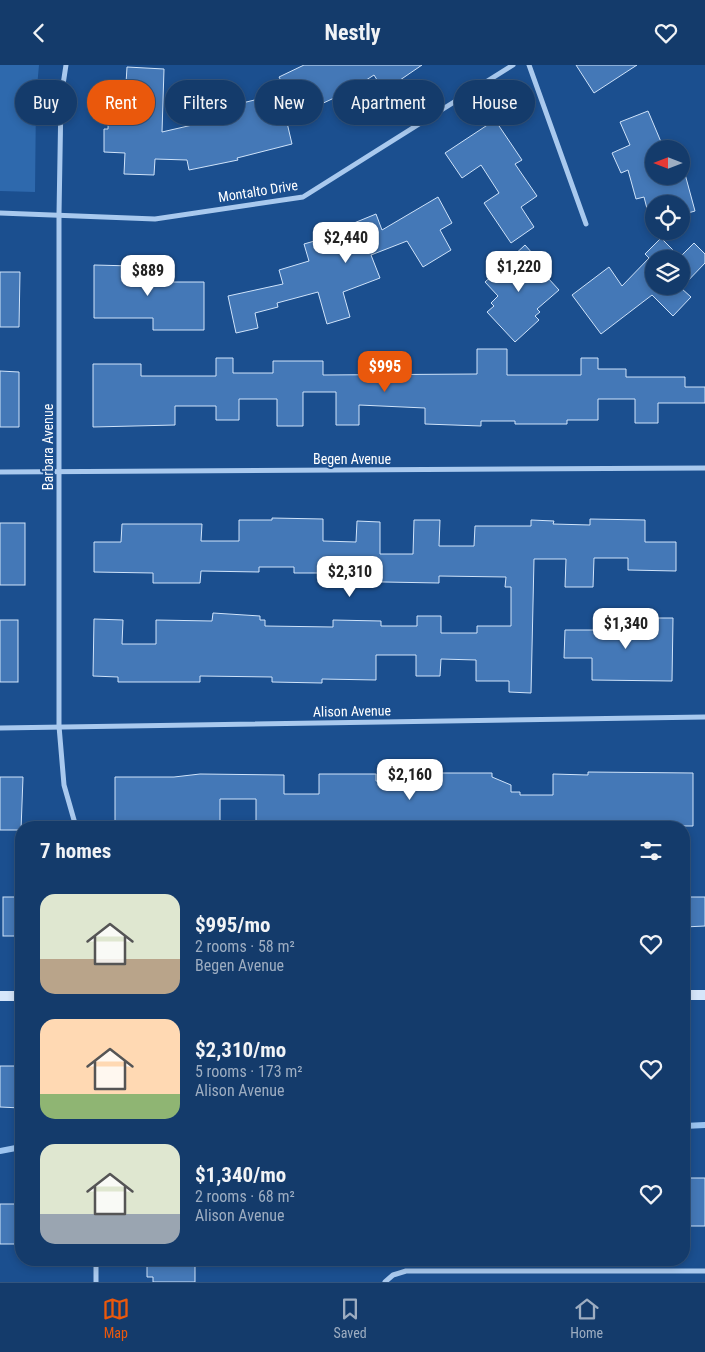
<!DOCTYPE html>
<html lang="en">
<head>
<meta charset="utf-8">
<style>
  body { margin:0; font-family:"Roboto Condensed",sans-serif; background:#214673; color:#f1f3f6; height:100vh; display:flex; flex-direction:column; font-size:19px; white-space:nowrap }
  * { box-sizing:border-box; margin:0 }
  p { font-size:16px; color:#9dadc1 }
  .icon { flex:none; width:28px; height:28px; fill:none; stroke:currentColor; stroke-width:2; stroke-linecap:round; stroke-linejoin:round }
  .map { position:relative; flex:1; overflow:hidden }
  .side { position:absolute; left:15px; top:756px; width:675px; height:445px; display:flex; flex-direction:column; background:#143b6b; border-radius:20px; box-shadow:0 2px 8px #0003,0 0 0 1px #33557e }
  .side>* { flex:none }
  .guide { position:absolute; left:15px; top:15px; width:675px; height:45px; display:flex; gap:10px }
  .needle { width:32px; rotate:270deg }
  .tools { position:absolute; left:645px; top:75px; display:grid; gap:10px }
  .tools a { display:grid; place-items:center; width:45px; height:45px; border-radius:50%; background:#143b6b; box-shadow:0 2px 8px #0003,0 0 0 1px #33557e; font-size:25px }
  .price { position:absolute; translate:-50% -42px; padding:0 11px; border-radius:10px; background:#fff; color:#222; font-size:16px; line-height:32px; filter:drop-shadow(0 1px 2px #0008) }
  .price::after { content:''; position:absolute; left:50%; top:30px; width:15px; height:11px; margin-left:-8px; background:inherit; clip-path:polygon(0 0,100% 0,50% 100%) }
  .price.on { background:#ea580c; color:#fff }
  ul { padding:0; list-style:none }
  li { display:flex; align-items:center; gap:15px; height:125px; padding:0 25px }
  li span { display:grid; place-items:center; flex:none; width:140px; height:100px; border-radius:15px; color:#555 }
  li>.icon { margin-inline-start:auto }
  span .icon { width:60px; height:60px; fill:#fffc; stroke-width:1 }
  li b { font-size:21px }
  h2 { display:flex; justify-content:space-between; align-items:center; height:60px; padding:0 25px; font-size:21px }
  .chip { padding:0 18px; border-radius:22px; background:#143b6b; box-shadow:0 2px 8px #0003,0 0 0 1px #33557e; font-size:18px; line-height:45px }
  .chip.on { background:#ea580c; color:#fff }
  header { display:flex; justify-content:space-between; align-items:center; height:65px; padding:0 25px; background:#143b6b; font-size:22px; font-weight:700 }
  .tab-bar { display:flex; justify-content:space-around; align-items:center; height:70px; border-top:1px solid #33557e; background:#143b6b; font-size:14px; color:#9dadc1 }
  .tab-bar a { display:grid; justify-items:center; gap:2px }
  .tab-bar .on { color:#ea580c }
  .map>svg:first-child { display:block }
  .green { fill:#2e69ad }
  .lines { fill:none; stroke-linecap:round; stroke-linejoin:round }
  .stream { stroke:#9cc4f0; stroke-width:6 }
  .building { fill:#4478b7; stroke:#cfe3fa; fill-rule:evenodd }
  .street { stroke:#a9c9ee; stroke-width:5 }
  .secondary { stroke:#d6e6fa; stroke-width:10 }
  .labels { text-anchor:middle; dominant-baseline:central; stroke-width:4; stroke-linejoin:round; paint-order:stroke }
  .street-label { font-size:14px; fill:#fff; stroke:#1b4f8f }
</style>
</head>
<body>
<header><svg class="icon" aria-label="back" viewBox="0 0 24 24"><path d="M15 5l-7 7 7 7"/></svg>Nestly<svg class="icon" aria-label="heart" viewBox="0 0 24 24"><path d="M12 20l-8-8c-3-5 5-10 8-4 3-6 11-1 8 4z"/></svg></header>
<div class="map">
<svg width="705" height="1217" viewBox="0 0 705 1217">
  <rect width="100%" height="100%" fill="#1b4f8f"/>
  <!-- green -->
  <polygon class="green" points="0,0 39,0 36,33 35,127 0,126"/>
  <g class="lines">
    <!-- stream -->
    <g class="stream">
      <polyline points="684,1061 705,1060"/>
      <polyline points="0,1086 21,1082"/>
    </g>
  </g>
  <!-- building -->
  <g class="building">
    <polygon points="304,0 422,0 384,26 374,10 349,26 317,41 312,31 284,45 292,79 237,93 238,95 189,105 187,95 155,94 154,110 124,109 125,88 104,87 104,64 108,64 109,34 125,35 127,2 164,4 162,67 201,58 198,46 226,40 226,42 287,27 279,12"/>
    <polygon points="576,0 637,0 594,28"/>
    <polygon points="648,46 664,84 654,84 654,111 681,111 682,98 695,146 681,150 681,139 654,139 654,158 651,159 644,132 636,134 628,105 621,108 612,88 630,80 620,57"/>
    <polygon points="495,55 522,95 515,99 537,131 521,142 534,162 511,178 484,138 499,128 481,100 462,113 445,88"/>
    <polygon points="438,132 452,158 440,165 451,185 423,202 407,176 371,190 380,213 343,227 350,252 327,259 318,227 277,238 278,242 255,248 258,263 236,268 228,231 283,219 279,205 309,196 304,179 356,164 354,158 376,149 382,165"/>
    <path d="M661 173 680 192 694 178 705 189V198L681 223 691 232 673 251 652 230 601 269 572 230 609 202 622 221 649 193 645 189ZM654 194H681V221H654Z"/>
    <polygon points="525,180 541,198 537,201 559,225 537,244 540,247 535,251 539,255 515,277 487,247 494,241 491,238 498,231 485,217"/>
    <polygon points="94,200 172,202 172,217 204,217 204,265 153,265 153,253 94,253"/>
    <polygon points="0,207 20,207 19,262 0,262"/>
    <polygon points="477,284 507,284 507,310 581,310 581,293 598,293 598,304 626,304 626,312 685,312 685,322 705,322 705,338 658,338 658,358 635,358 635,334 598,334 598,355 567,355 567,359 515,359 515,356 481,356 481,361 425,359 425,343 359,340 359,360 336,360 336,327 303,327 303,361 277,361 277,334 239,334 239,355 216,355 216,341 175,341 175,360 93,362 93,299 141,299 141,311 216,311 216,293 233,293 233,308 273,308 273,296 323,296 323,310 477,309"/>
    <polygon points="0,306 19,307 19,362 0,362"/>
    <polygon points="272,453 323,454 323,476 356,477 357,456 380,457 380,489 413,489 414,455 440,455 439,481 474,481 475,461 531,461 531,455 554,456 553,459 590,460 590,454 645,455 645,477 676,477 676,506 628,505 628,493 594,493 593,522 565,522 566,494 534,494 531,628 509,627 509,616 476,616 476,595 441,594 440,611 416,611 416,590 376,590 376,615 322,614 322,618 272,617 272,612 200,611 200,617 118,617 118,612 93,611 94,554 123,555 122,579 156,579 156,555 212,556 213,548 260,551 260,555 265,555 265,561 333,562 333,555 381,556 381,561 417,561 417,551 441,551 441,568 477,568 477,561 511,561 511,522 505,522 506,512 439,511 439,518 330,516 331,508 294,508 294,502 259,502 259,507 201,506 200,518 153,518 153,508 94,507 94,477 121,477 122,459 202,459 201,476 239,476 239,455 272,455"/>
    <rect x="0" y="458" width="25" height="62"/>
    <polygon points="624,553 673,553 672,616 592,615 592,593 564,593 565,565 624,565"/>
    <rect x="0" y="555" width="18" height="62"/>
    <polygon points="588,707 693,708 693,761 438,760 438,762 319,762 319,761 284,761 284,762 256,762 256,734 220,734 220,762 115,762 115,712 174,712 200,709 284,710 284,729 319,729 319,709 376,709 376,716 409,716 434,715 434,708 492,708 492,712 511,720 511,727 520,727 520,730 553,730 553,709 588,710"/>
    <polygon points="0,712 23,712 21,765 0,765"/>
    <rect x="3" y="832" width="18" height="39"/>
    <polygon points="684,832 705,832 705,861 684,862"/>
    <polygon points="0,1001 21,1001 21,1043 0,1042"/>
    <rect x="684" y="1113" width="21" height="48"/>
    <polygon points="0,1139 21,1139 21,1169 17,1169 18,1179 0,1179"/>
    <polygon points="147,1195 195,1195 195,1217 153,1217 153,1212 147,1212"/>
  </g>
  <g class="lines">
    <!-- street -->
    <g class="street">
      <polyline points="66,0 61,33 59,149 59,661 64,720 76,762"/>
      <polyline points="529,0 586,159"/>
      <polyline points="0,148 155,154 303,132 513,0"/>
      <polyline points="0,407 705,403"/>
      <polyline points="0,663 705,652"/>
      <polyline points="96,1195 96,1217"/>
      <polyline points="385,1217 393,1210 406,1206 705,1206"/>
    </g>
    <!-- secondary -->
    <g class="secondary">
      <polyline points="684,930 705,930"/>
      <polyline points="0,931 21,931"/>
    </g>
  </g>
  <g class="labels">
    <!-- street labels -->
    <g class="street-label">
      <text transform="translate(258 126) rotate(-9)">Montalto Drive</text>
      <text transform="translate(48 382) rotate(-90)">Barbara Avenue</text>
      <text x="352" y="394">Begen Avenue</text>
      <text transform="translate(352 646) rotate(-1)">Alison Avenue</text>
    </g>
  </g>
</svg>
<div class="tools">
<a><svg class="needle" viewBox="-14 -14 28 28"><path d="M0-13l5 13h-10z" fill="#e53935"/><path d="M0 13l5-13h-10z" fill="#9dadc1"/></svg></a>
<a><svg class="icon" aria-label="locate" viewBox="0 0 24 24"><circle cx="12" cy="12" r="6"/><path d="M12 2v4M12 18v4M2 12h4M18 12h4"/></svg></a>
<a><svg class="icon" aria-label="layers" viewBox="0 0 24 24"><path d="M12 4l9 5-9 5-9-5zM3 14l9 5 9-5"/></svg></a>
</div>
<b class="price" style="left:346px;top:199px">$2,440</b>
<b class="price" style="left:519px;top:228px">$1,220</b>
<b class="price" style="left:148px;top:232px">$889</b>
<b class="price on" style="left:385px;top:328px">$995</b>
<b class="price" style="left:350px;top:533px">$2,310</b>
<b class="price" style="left:626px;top:585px">$1,340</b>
<b class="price" style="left:410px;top:736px">$2,160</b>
<div class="guide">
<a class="chip">Buy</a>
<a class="chip on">Rent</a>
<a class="chip">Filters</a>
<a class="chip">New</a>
<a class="chip">Apartment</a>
<a class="chip">House</a>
</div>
<section class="side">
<h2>7 homes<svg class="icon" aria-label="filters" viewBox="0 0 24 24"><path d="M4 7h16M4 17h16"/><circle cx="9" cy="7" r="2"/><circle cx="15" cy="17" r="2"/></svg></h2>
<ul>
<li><span style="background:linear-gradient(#dfe7d0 65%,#b9a48a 0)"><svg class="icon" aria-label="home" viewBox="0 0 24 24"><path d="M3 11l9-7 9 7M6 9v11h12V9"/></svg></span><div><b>$995/mo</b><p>2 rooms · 58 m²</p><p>Begen Avenue</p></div><svg class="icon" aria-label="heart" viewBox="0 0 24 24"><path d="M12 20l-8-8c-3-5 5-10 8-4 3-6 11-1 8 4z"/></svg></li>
<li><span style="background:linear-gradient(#ffd9b3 75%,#8fb573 0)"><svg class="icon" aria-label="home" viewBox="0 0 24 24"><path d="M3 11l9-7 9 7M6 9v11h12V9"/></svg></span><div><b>$2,310/mo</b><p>5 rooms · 173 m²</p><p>Alison Avenue</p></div><svg class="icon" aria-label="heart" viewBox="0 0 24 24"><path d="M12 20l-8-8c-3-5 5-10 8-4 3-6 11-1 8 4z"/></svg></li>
<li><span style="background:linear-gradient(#dfe7d0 70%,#9aa5b1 0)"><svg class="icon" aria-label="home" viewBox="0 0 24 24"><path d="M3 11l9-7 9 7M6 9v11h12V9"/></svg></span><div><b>$1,340/mo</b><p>2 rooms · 68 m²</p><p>Alison Avenue</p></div><svg class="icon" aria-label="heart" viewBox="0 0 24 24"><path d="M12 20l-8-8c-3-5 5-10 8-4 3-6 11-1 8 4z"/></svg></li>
</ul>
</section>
</div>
<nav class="tab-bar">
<a class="on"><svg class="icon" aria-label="map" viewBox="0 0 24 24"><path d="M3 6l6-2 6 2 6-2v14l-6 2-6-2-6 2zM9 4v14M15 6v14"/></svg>Map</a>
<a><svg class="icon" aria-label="saved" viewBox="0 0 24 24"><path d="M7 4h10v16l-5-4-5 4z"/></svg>Saved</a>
<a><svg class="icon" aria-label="home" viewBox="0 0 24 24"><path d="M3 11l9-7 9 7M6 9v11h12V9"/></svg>Home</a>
</nav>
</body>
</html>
